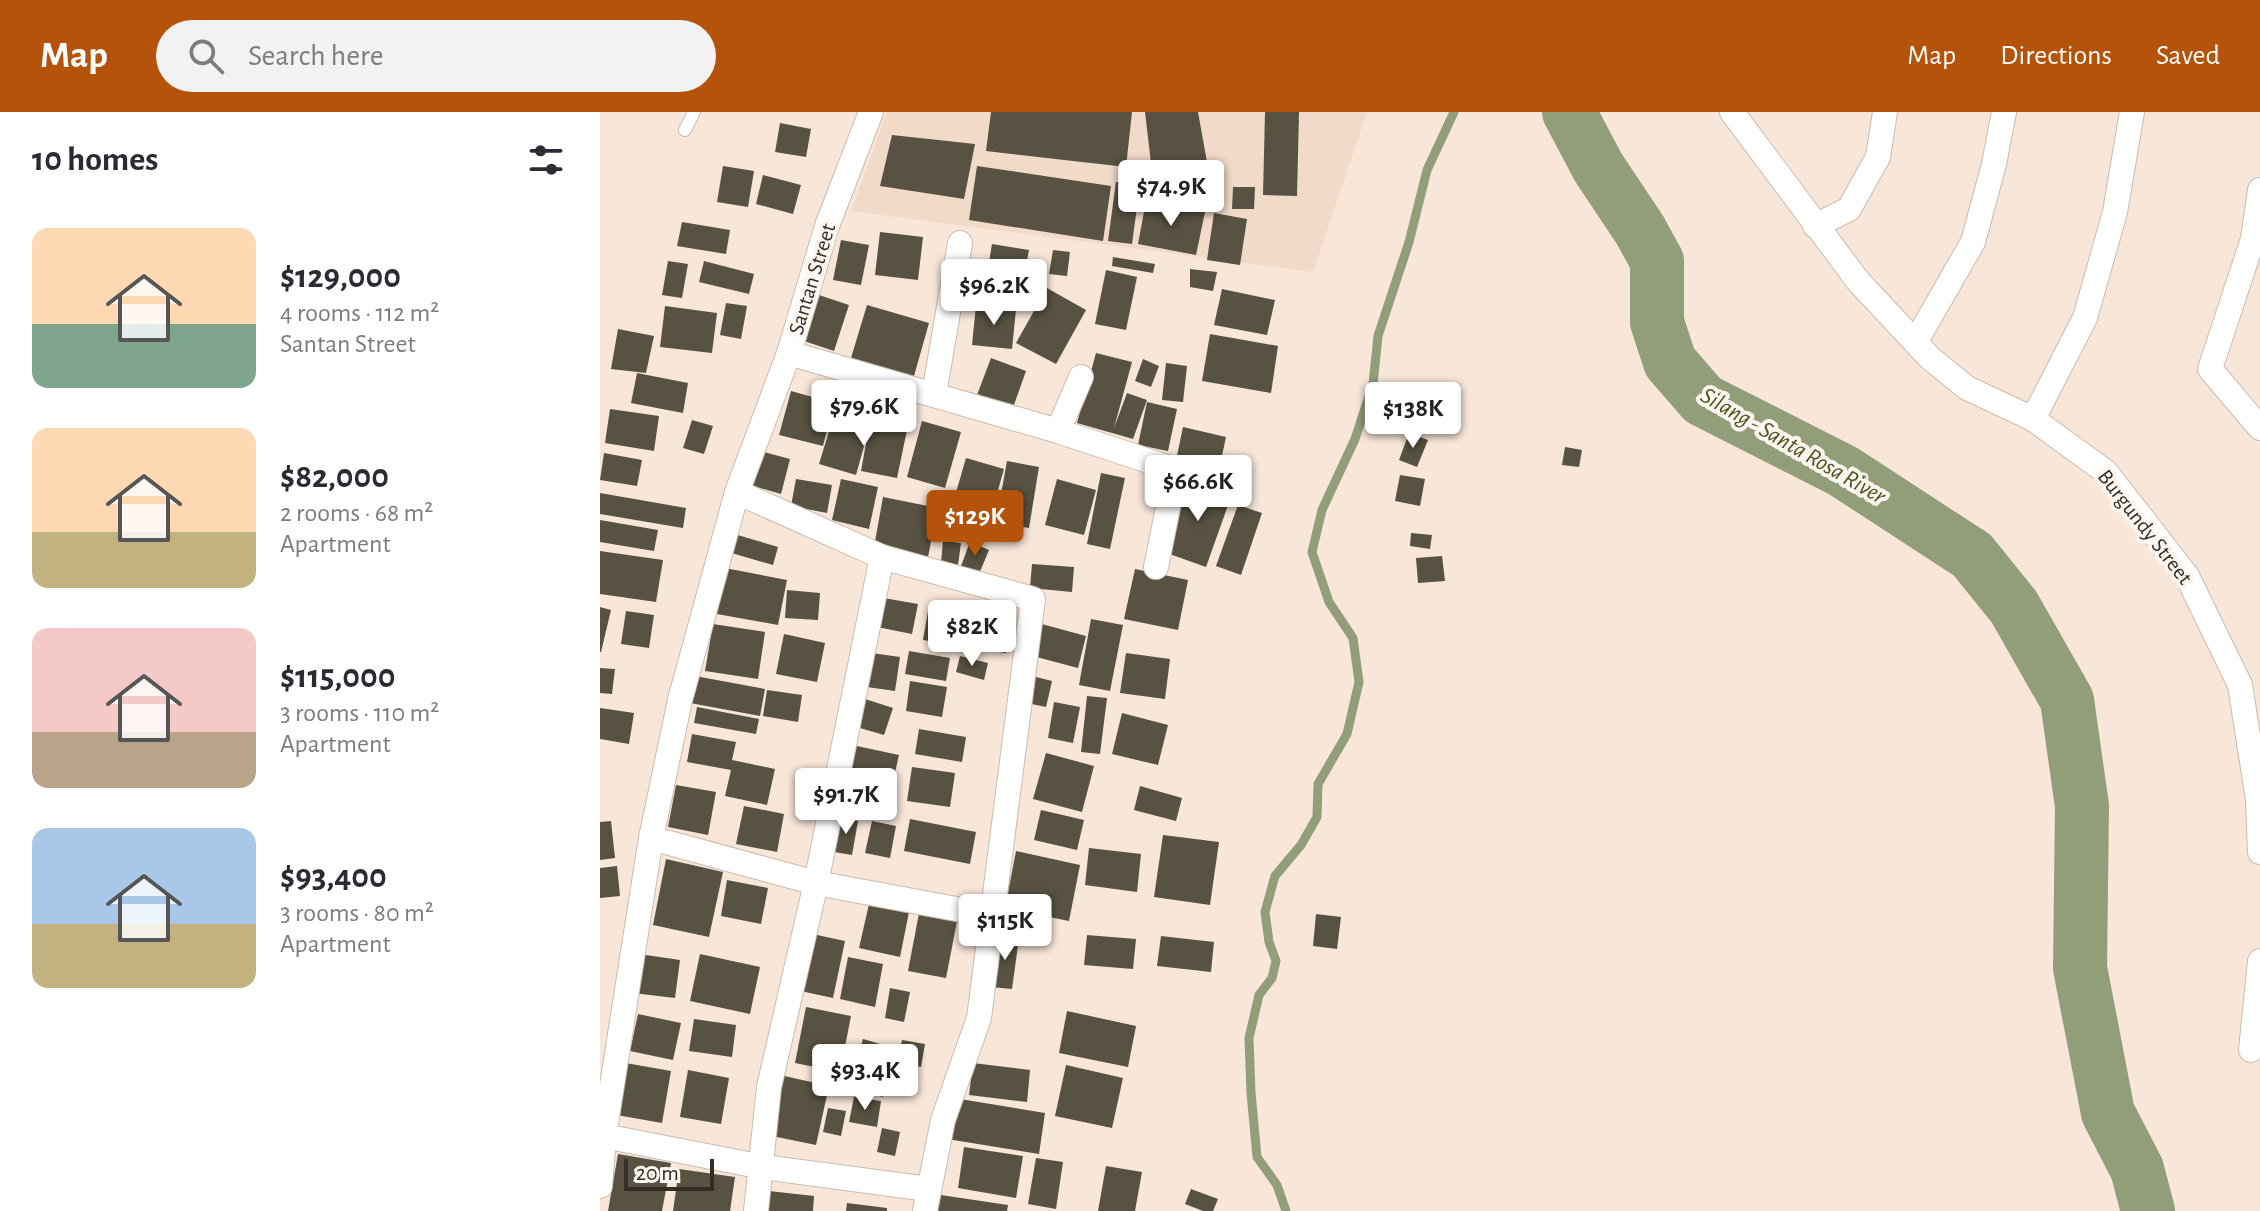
<!DOCTYPE html>
<html lang="en">
<head>
<meta charset="utf-8">
<style>
  body { margin:0; font-family:"Alegreya Sans",sans-serif; background:#f2f2f3; color:#2b2b33; height:100vh; display:flex; flex-direction:column; font-size:30px; white-space:nowrap }
  * { box-sizing:border-box; margin:0 }
  p { font-size:26px; color:#7c7c81 }
  .icon { flex:none; width:44px; height:44px; fill:none; stroke:currentColor; stroke-width:2; stroke-linecap:round; stroke-linejoin:round }
  .map { position:relative; flex:1; overflow:hidden }
  .details { display:flex; flex-direction:column; background:#fff; width:600px }
  .details>* { flex:none }
  .scale { position:absolute; left:24px; bottom:20px; width:90px; box-sizing:border-box; padding-left:8px; border:4px solid #332d28; border-top:0; font-size:22px; line-height:28px; white-space:nowrap; color:#332d28; -webkit-text-stroke:6px #fdf6f0; paint-order:stroke }
  .price { position:absolute; translate:-50% -68px; padding:0 18px; border-radius:8px; background:#fff; color:#222; font-size:26px; line-height:52px; filter:drop-shadow(0 2px 4px #0008) }
  .price::after { content:''; position:absolute; left:50%; top:48px; width:24px; height:18px; margin-left:-12px; background:inherit; clip-path:polygon(0 0,100% 0,50% 100%) }
  .price.selected { background:#b45309; color:#fff }
  ul { padding:0; list-style:none }
  li { display:flex; align-items:center; gap:24px; height:200px; padding:0 32px }
  li span { display:grid; place-items:center; flex:none; width:224px; height:160px; border-radius:16px; color:#555 }
  li>.icon { margin-inline-start:auto }
  span .icon { width:96px; height:96px; fill:#fffc; stroke-width:1 }
  li b { font-size:34px }
  h2 { display:flex; justify-content:space-between; align-items:center; height:96px; padding:0 32px; font-size:34px }
  header { display:flex; align-items:center; gap:48px; box-sizing:border-box; height:112px; padding:0 40px; background:#b45309; color:#fff }
  header strong { font-size:38px }
  nav { display:flex; gap:44px; margin-inline-start:auto; font-size:28px }
  .search { width:560px; height:72px; background:#f2f2f3; display:flex; align-items:center; gap:20px; box-sizing:border-box; padding:0 28px; border-radius:44px; color:#7c7c81; font-size:30px }
  main { display:flex; flex:1; min-height:0 }
  .map>svg:first-child { display:block }
  .built { fill:#f2dac9 }
  .lines { fill:none; stroke-linecap:round; stroke-linejoin:round }
  .stream { stroke:#929d79; stroke-width:9 }
  .river { stroke:#929d79; stroke-width:54 }
  .building { fill:#575242 }
  .lane-casing { stroke:#cbbbae; stroke-width:14 }
  .street-casing { stroke:#cbbbae; stroke-width:26 }
  .lane { stroke:#fff; stroke-width:12 }
  .street { stroke:#fff; stroke-width:24 }
  .labels { text-anchor:middle; dominant-baseline:central; stroke-width:8; stroke-linejoin:round; paint-order:stroke }
  .street-label { font-size:22px; fill:#332d28; stroke:#fdf6f0 }
  .water-label { font-size:24px; font-style:italic; fill:#48551c; stroke:#fdf6f0 }
</style>
</head>
<body>
<header>
<strong>Map</strong>
<div class="search"><svg class="icon" aria-label="search" viewBox="0 0 24 24"><circle cx="10" cy="10" r="6"/><path d="M15 15l6 6"/></svg>Search here</div>
<nav><a>Map</a><a>Directions</a><a>Saved</a></nav>
</header>
<main>
<section class="details">
<h2>10 homes<svg class="icon" aria-label="filters" viewBox="0 0 24 24"><path d="M4 7h16M4 17h16"/><circle cx="9" cy="7" r="2"/><circle cx="15" cy="17" r="2"/></svg></h2>
<ul>
<li><span style="background:linear-gradient(#ffd9b3 60%,#7fa58c 0)"><svg class="icon" aria-label="home" viewBox="0 0 24 24"><path d="M3 11l9-7 9 7M6 9v11h12V9"/></svg></span><div><b>$129,000</b><p>4 rooms · 112 m²</p><p>Santan Street</p></div></li>
<li><span style="background:linear-gradient(#ffd9b3 65%,#c2b280 0)"><svg class="icon" aria-label="home" viewBox="0 0 24 24"><path d="M3 11l9-7 9 7M6 9v11h12V9"/></svg></span><div><b>$82,000</b><p>2 rooms · 68 m²</p><p>Apartment</p></div></li>
<li><span style="background:linear-gradient(#f6c9c9 65%,#b9a48a 0)"><svg class="icon" aria-label="home" viewBox="0 0 24 24"><path d="M3 11l9-7 9 7M6 9v11h12V9"/></svg></span><div><b>$115,000</b><p>3 rooms · 110 m²</p><p>Apartment</p></div></li>
<li><span style="background:linear-gradient(#a9c7e8 60%,#c2b280 0)"><svg class="icon" aria-label="home" viewBox="0 0 24 24"><path d="M3 11l9-7 9 7M6 9v11h12V9"/></svg></span><div><b>$93,400</b><p>3 rooms · 80 m²</p><p>Apartment</p></div></li>
</ul>
</section>
<div class="map">
<svg width="1660" height="1099" viewBox="0 0 1660 1099">
  <rect width="100%" height="100%" fill="#f8e6d9"/>
  <!-- built -->
  <polygon class="built" points="287,0 767,0 713,160 251,99"/>
  <g class="lines">
    <!-- stream -->
    <polyline class="stream" points="686,1099 677,1073 657,1045 651,981 649,926 659,883 672,866 676,849 669,830 665,800 675,764 701,733 717,705 718,672 747,622 759,570 753,526 729,490 712,440 722,398 755,327 773,272 778,224 809,130 827,58 854,0"/>
    <!-- river -->
    <polyline class="river" points="969,0 998,55 1040,118 1057,149 1057,210 1070,250 1103,288 1243,359 1372,443 1414,495 1467,588 1482,694 1480,856 1508,1001 1537,1057 1548,1099"/>
  </g>
  <!-- building -->
  <g class="building">
    <polygon points="391,0 532,0 526,55 386,39"/>
    <polygon points="545,0 598,0 614,89 555,85"/>
    <polygon points="665,0 699,0 697,84 663,83"/>
    <polygon points="180,11 211,17 206,45 175,40"/>
    <polygon points="292,23 375,32 364,87 280,74"/>
    <polygon points="123,54 154,59 148,95 117,90"/>
    <polygon points="377,54 511,74 503,129 369,108"/>
    <polygon points="163,63 201,73 193,102 156,92"/>
    <polygon points="516,70 540,73 532,132 508,129"/>
    <polygon points="633,75 655,75 654,97 632,97"/>
    <polygon points="546,89 605,100 596,143 538,132"/>
    <polygon points="614,101 647,107 640,153 607,148"/>
    <polygon points="82,110 130,118 126,142 77,134"/>
    <polygon points="280,120 323,125 318,168 275,163"/>
    <polygon points="241,128 269,133 261,173 233,168"/>
    <polygon points="392,132 429,138 422,175 386,169"/>
    <polygon points="453,138 470,140 467,164 449,162"/>
    <polygon points="513,145 555,152 553,161 512,154"/>
    <polygon points="68,149 88,152 82,186 62,183"/>
    <polygon points="104,149 154,162 149,182 99,170"/>
    <polygon points="590,157 617,160 613,179 590,175"/>
    <polygon points="506,158 537,165 526,218 495,212"/>
    <polygon points="447,176 486,198 456,252 416,231"/>
    <polygon points="622,177 675,188 667,223 614,213"/>
    <polygon points="219,183 249,193 234,239 204,229"/>
    <polygon points="126,191 147,194 141,227 120,223"/>
    <polygon points="267,193 329,211 314,264 251,246"/>
    <polygon points="376,193 416,197 412,237 372,233"/>
    <polygon points="65,194 117,201 112,241 60,235"/>
    <polygon points="18,217 54,224 46,261 11,257"/>
    <polygon points="610,222 678,234 671,281 602,269"/>
    <polygon points="496,241 532,250 514,316 527,281 547,288 533,327 477,311"/>
    <polygon points="391,246 426,259 410,304 374,291"/>
    <polygon points="543,247 559,254 551,275 535,269"/>
    <polygon points="566,251 587,254 583,290 562,288"/>
    <polygon points="37,261 88,271 83,301 31,291"/>
    <polygon points="813,276 842,279 839,299 811,295"/>
    <polygon points="191,279 234,291 223,334 179,323"/>
    <polygon points="547,290 577,297 568,339 538,333"/>
    <polygon points="10,297 59,304 54,339 5,331"/>
    <polygon points="233,306 269,317 271,310 307,318 297,366 261,359 268,320 256,363 219,352"/>
    <polygon points="92,308 113,314 104,342 83,336"/>
    <polygon points="322,309 361,320 345,376 307,365"/>
    <polygon points="583,315 626,325 617,367 574,358"/>
    <polygon points="809,321 828,328 817,355 799,348"/>
    <polygon points="965,335 982,338 979,355 962,353"/>
    <polygon points="156,338 190,347 181,382 146,372"/>
    <polygon points="4,341 42,348 37,374 0,368"/>
    <polygon points="366,346 404,357 386,420 348,408"/>
    <polygon points="407,349 439,355 429,416 396,410"/>
    <polygon points="501,361 525,366 510,437 487,432"/>
    <polygon points="800,363 825,367 820,394 795,389"/>
    <polygon points="196,367 232,373 227,401 191,394"/>
    <polygon points="241,367 278,375 269,417 232,408"/>
    <polygon points="457,367 496,378 484,423 445,413"/>
    <polygon points="591,367 632,382 606,455 564,440"/>
    <polygon points="0,381 86,396 83,416 0,402"/>
    <polygon points="283,385 338,396 328,445 274,435"/>
    <polygon points="638,393 662,401 641,463 616,454"/>
    <polygon points="0,408 58,418 54,439 0,430"/>
    <polygon points="811,421 832,423 830,437 810,434"/>
    <polygon points="134,422 178,435 173,453 128,440"/>
    <polygon points="343,429 361,431 358,453 341,450"/>
    <polygon points="370,430 389,438 379,462 361,454"/>
    <polygon points="0,439 63,448 56,490 0,482"/>
    <polygon points="842,444 845,469 818,471 816,446"/>
    <polygon points="432,452 474,455 472,480 430,476"/>
    <polygon points="125,456 187,468 178,513 117,502"/>
    <polygon points="535,457 588,468 578,518 524,507"/>
    <polygon points="187,478 220,481 218,508 185,506"/>
    <polygon points="278,485 318,492 312,522 272,514"/>
    <polygon points="329,494 374,502 369,535 323,528"/>
    <polygon points="0,495 11,498 1,540 0,540"/>
    <polygon points="26,499 54,503 49,536 21,532"/>
    <polygon points="491,507 523,513 510,579 479,573"/>
    <polygon points="382,509 410,512 406,541 378,537"/>
    <polygon points="438,511 486,524 478,556 429,543"/>
    <polygon points="113,512 165,520 158,567 105,559"/>
    <polygon points="184,522 225,531 217,570 176,562"/>
    <polygon points="309,539 350,546 346,569 305,562"/>
    <polygon points="272,541 300,545 295,579 267,575"/>
    <polygon points="526,541 570,547 565,587 520,581"/>
    <polygon points="360,544 388,551 384,568 356,560"/>
    <polygon points="0,556 15,557 12,582 0,581"/>
    <polygon points="428,563 452,569 446,595 422,590"/>
    <polygon points="95,564 165,577 160,604 90,591"/>
    <polygon points="310,569 347,575 342,605 306,599"/>
    <polygon points="167,578 202,583 198,610 163,604"/>
    <polygon points="487,584 507,586 500,642 481,640"/>
    <polygon points="262,586 293,596 284,623 253,614"/>
    <polygon points="454,590 480,595 473,631 448,626"/>
    <polygon points="97,595 159,607 156,622 94,611"/>
    <polygon points="0,596 34,601 29,632 0,627"/>
    <polygon points="522,601 568,613 558,653 512,642"/>
    <polygon points="319,617 366,625 362,650 315,642"/>
    <polygon points="92,622 136,630 132,648 175,657 167,693 125,684 131,658 87,650"/>
    <polygon points="252,633 299,643 287,696 240,686"/>
    <polygon points="446,641 494,654 482,700 433,687"/>
    <polygon points="312,655 355,661 350,695 307,689"/>
    <polygon points="76,673 116,680 108,723 68,715"/>
    <polygon points="540,674 582,686 576,709 534,698"/>
    <polygon points="144,694 184,702 177,740 136,732"/>
    <polygon points="441,698 484,708 477,738 434,728"/>
    <polygon points="240,706 258,709 252,743 234,740"/>
    <polygon points="310,707 376,720 370,752 304,739"/>
    <polygon points="11,709 15,746 0,748 0,710"/>
    <polygon points="272,709 296,714 290,746 265,741"/>
    <polygon points="563,723 619,730 610,793 554,785"/>
    <polygon points="489,736 541,742 537,780 485,773"/>
    <polygon points="416,739 480,753 469,809 405,796"/>
    <polygon points="66,747 123,760 109,825 53,813"/>
    <polygon points="17,754 20,784 0,786 0,756"/>
    <polygon points="127,768 168,776 161,812 121,804"/>
    <polygon points="269,792 309,800 300,845 259,836"/>
    <polygon points="320,796 358,804 346,866 308,859"/>
    <polygon points="716,802 741,805 737,837 713,834"/>
    <polygon points="208,821 245,829 233,886 196,878"/>
    <polygon points="398,823 419,826 412,877 391,875"/>
    <polygon points="487,823 536,827 533,857 484,853"/>
    <polygon points="561,824 614,830 611,860 557,854"/>
    <polygon points="39,842 80,848 75,886 33,881"/>
    <polygon points="100,842 160,855 150,902 90,889"/>
    <polygon points="248,845 283,852 275,895 240,887"/>
    <polygon points="290,876 310,880 304,910 285,906"/>
    <polygon points="206,895 251,904 240,960 195,951"/>
    <polygon points="467,899 536,914 528,955 459,941"/>
    <polygon points="38,902 81,911 73,948 30,939"/>
    <polygon points="94,907 136,913 132,945 89,939"/>
    <polygon points="263,927 297,937 283,985 249,976"/>
    <polygon points="302,928 325,932 321,955 298,952"/>
    <polygon points="20,950 71,959 62,1011 11,1002"/>
    <polygon points="373,951 430,958 427,990 369,983"/>
    <polygon points="466,953 523,966 512,1016 455,1004"/>
    <polygon points="88,958 129,966 121,1012 80,1005"/>
    <polygon points="180,963 229,974 216,1033 167,1023"/>
    <polygon points="254,985 281,989 277,1015 249,1010"/>
    <polygon points="354,986 445,1001 439,1042 347,1027"/>
    <polygon points="228,996 246,999 241,1024 223,1020"/>
    <polygon points="282,1016 300,1020 295,1044 277,1040"/>
    <polygon points="364,1035 423,1044 416,1086 358,1076"/>
    <polygon points="18,1042 71,1051 62,1099 8,1099"/>
    <polygon points="436,1046 463,1050 456,1097 428,1092"/>
    <polygon points="506,1054 542,1060 535,1099 498,1099"/>
    <polygon points="79,1057 135,1065 130,1099 73,1099"/>
    <polygon points="591,1077 618,1087 613,1099 603,1099 585,1092"/>
    <polygon points="169,1079 214,1084 213,1099 167,1099"/>
    <polygon points="334,1082 408,1093 407,1099 331,1099"/>
    <polygon points="247,1091 287,1096 287,1099 246,1099"/>
  </g>
  <g class="lines">
    <!-- lane casing -->
    <g class="lane-casing">
      <polyline id="lane" points="85,18 94,0"/>
    </g>
    <!-- street casing -->
    <g class="street-casing">
      <g id="street">
        <polyline points="1132,0 1258,169 1330,246 1367,276 1433,307 1506,360 1587,464 1640,573 1658,688 1660,740"/>
        <polyline points="1660,78 1653,127 1610,257 1660,316"/>
        <polyline points="1215,114 1249,97 1278,45 1285,0"/>
        <polyline points="1316,229 1373,130 1394,52 1404,0"/>
        <polyline points="189,241 458,319 564,354 572,361 573,371 556,455"/>
        <polyline points="334,282 360,131"/>
        <polyline points="1433,307 1485,206 1515,100 1532,0"/>
        <polyline points="458,319 481,265"/>
        <polyline points="137,380 282,445 433,487 379,906 343,1008 325,1099"/>
        <polyline points="51,726 216,771 282,445"/>
        <polyline points="1651,938 1660,849"/>
        <polyline points="4,1024 163,1055 328,1077"/>
        <polyline points="0,1074 4,1024 51,726 80,588 137,380 189,241 227,114 271,0"/>
        <polyline points="156,1099 169,975 216,771 394,804"/>
      </g>
    </g>
    <!-- lane -->
    <use href="#lane" class="lane"/>
    <!-- street -->
    <use href="#street" class="street"/>
  </g>
  <g class="labels">
    <!-- street labels -->
    <g class="street-label">
      <text transform="translate(212 167) rotate(-73)">Santan Street</text>
      <text transform="translate(1545 415) rotate(52)">Burgundy Street</text>
    </g>
    <!-- water labels -->
    <g class="water-label">
      <text transform="translate(1193 334) rotate(30)">Silang - Santa Rosa River</text>
    </g>
  </g>
</svg>
<div class="scale">20 m</div>
<b class="price" style="left:571px;top:116px">$74.9K</b>
<b class="price" style="left:394px;top:215px">$96.2K</b>
<b class="price" style="left:264px;top:336px">$79.6K</b>
<b class="price" style="left:813px;top:338px">$138K</b>
<b class="price" style="left:598px;top:411px">$66.6K</b>
<b class="price selected" style="left:375px;top:446px">$129K</b>
<b class="price" style="left:372px;top:556px">$82K</b>
<b class="price" style="left:246px;top:724px">$91.7K</b>
<b class="price" style="left:405px;top:850px">$115K</b>
<b class="price" style="left:265px;top:1000px">$93.4K</b>
</div>
</main>
</body>
</html>
